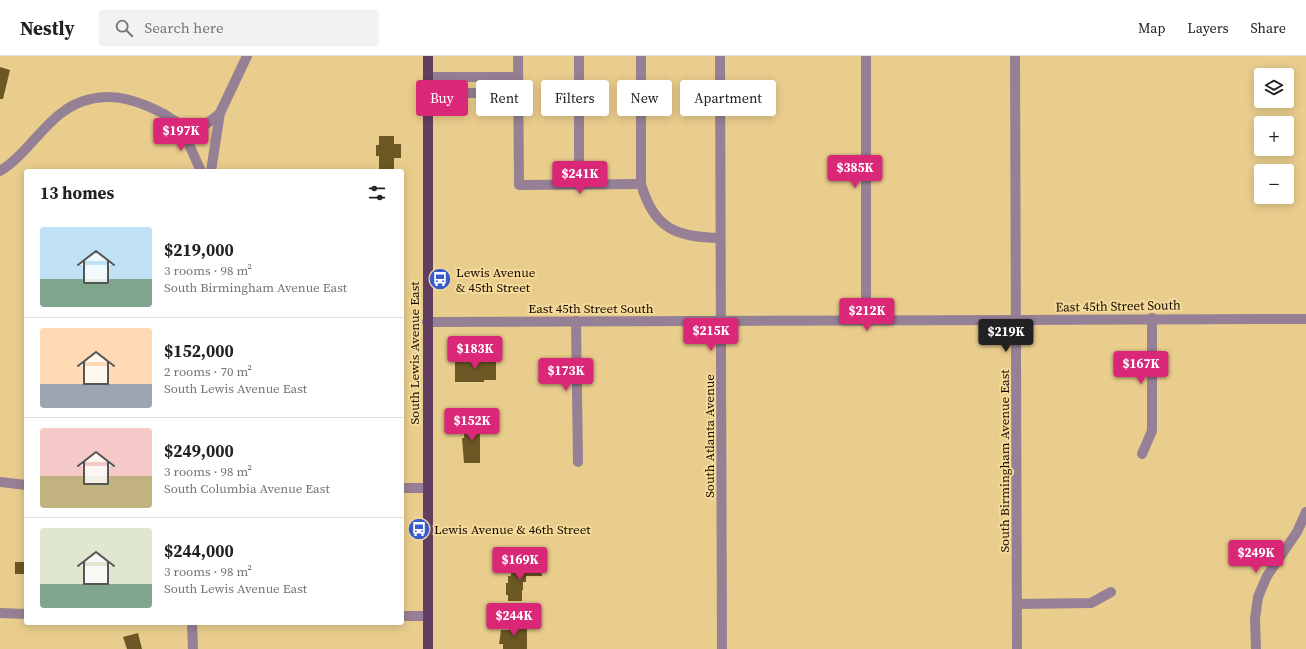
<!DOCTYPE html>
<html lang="en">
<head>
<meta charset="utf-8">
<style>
  body { margin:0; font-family:"Source Serif 4",serif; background:#f2f2f2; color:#202124; height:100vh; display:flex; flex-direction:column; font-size:15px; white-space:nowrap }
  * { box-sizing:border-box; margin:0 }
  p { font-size:13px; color:#757577 }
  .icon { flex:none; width:22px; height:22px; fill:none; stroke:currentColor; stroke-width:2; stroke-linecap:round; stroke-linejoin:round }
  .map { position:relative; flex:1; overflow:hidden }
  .sheet { position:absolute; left:24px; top:113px; width:380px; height:456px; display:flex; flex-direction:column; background:#fff; border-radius:4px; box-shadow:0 2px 10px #0003 }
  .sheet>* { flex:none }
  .top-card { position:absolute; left:416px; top:24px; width:380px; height:36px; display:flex; gap:8px }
  .tools { position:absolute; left:1254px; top:12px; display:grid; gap:8px }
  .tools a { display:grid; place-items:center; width:40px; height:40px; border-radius:4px; background:#fff; box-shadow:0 2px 10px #0003; font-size:20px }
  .price { position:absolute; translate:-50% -34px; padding:0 9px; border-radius:4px; background:#db2777; color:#fff; font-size:13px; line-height:26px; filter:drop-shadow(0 1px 2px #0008) }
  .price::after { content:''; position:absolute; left:50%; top:24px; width:12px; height:9px; margin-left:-6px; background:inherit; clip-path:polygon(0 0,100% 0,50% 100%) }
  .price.active { background:#222; color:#fff }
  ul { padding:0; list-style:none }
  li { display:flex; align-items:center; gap:12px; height:100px; padding:0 16px }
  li+li { border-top:1px solid #e0e0e0 }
  li span { display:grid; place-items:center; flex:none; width:112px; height:80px; border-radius:4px; color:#555 }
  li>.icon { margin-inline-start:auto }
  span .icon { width:48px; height:48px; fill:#fffc; stroke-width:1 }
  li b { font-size:17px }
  h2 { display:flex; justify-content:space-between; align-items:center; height:48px; padding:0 16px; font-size:17px }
  .pill { padding:0 14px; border-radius:4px; background:#fff; box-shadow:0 2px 10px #0003; font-size:14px; line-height:36px }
  .pill.active { background:#db2777; color:#fff }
  header { display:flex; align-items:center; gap:24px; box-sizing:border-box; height:56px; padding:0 20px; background:#fff; border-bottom:1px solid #e0e0e0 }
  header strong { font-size:19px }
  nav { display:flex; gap:22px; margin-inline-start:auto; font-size:14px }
  .search { width:280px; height:36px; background:#f2f2f2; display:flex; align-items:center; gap:10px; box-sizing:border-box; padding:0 14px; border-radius:4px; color:#757577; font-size:15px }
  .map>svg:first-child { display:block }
  .building { fill:#6d5825 }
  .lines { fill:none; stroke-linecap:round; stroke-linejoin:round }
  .minor { stroke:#968095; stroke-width:10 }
  .major { stroke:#633e63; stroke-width:10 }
  .labels { text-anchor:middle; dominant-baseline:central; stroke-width:4; stroke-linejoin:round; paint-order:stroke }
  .poi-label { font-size:13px; fill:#140a00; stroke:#f6da99; text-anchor:start }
  .street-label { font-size:13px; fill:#140a00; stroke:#f6da99 }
</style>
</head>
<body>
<header>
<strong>Nestly</strong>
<div class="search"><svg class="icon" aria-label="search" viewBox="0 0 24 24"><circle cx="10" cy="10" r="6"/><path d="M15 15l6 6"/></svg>Search here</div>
<nav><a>Map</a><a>Layers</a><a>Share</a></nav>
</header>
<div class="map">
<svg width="1306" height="593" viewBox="0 0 1306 593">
  <rect width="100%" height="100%" fill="#e9cd8d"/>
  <!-- building -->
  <g class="building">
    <polygon points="0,11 10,14 3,43 0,43"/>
    <polygon points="379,80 394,80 394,88 401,88 401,102 394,102 394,115 379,115 379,100 376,100 376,89 379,89"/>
    <polygon points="485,302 496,302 496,324 484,324 484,326 455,326 455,304 485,304"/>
    <polygon points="467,363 480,363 480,407 464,407 462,382 464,382 464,377 467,377"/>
    <rect x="15" y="506" width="11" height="12"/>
    <polygon points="511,510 541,510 542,520 526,520 526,526 523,526 523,534 522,534 522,545 508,545 508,539 506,539 506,527 508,527 508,520 511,520"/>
    <polygon points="509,567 519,567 519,570 527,570 527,593 503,593 503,588 499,588 501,574 509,574"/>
    <polygon points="138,577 142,593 127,593 123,581"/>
  </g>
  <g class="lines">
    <!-- minor -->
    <g class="minor">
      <polyline points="518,0 519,129 641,128"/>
      <polyline points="579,0 579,128"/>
      <path d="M641 0V128C654 173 676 181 720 182"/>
      <polyline points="720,0 722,593"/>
      <polyline points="1015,0 1017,593"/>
      <polyline points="428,21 518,21"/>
      <polyline points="428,37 518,37"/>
      <polyline points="180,69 201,115"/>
      <path d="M0 115C33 95 50 51 91 43 117 37 141 46 164 58 174 64 184 73 197 71 206 70 213 63 220 57"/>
      <polyline points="211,115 220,57 247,0"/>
      <polyline points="576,265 578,406"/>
      <polyline points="866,265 866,0"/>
      <polyline points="427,266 1306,263"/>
      <polyline points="1142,398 1152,375 1152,262"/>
      <polyline points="0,426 26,429"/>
      <polyline points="402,432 428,432"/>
      <polyline points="1017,548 1091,547 1111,536"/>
      <polyline points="0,557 26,558"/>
      <polyline points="402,560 428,560"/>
      <polyline points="192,567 193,593"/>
      <polyline points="1256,593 1255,563 1258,541 1267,520 1297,476 1306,456"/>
    </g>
    <!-- major -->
    <polyline class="major" points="428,593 428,0"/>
  </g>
  <!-- icons -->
  <defs>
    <g id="bus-disc" transform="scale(1.15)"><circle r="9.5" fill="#395bcc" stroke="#f6da99"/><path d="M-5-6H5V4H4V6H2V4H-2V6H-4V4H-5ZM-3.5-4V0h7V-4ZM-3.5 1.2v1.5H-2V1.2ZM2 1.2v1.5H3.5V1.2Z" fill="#fff"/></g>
  </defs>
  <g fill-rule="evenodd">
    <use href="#bus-disc" x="440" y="223"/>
    <use href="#bus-disc" x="419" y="473"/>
  </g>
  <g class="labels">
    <!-- poi labels -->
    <g class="poi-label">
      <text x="456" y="216">Lewis Avenue<tspan x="456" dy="15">&amp; 45th Street</tspan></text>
      <text x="434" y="473">Lewis Avenue &amp; 46th Street</text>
    </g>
    <!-- street labels -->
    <g class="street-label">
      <text transform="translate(1118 250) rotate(-1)">East 45th Street South</text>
      <text x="591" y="252">East 45th Street South</text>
      <text transform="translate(414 297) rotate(-90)">South Lewis Avenue East</text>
      <text transform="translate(709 380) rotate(-90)">South Atlanta Avenue</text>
      <text transform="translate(1004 405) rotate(-90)">South Birmingham Avenue East</text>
    </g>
  </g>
</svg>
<div class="tools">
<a><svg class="icon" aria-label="layers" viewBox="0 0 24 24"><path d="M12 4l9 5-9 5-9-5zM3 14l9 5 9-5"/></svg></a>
<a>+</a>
<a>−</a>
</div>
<b class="price" style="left:181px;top:96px">$197K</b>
<b class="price" style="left:855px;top:133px">$385K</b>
<b class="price" style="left:580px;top:139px">$241K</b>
<b class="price" style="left:867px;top:276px">$212K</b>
<b class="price" style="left:711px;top:296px">$215K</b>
<b class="price active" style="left:1006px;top:297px">$219K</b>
<b class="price" style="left:475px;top:314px">$183K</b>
<b class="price" style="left:1141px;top:329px">$167K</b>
<b class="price" style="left:566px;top:336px">$173K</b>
<b class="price" style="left:472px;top:386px">$152K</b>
<b class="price" style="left:1256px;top:518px">$249K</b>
<b class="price" style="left:520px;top:525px">$169K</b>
<b class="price" style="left:514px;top:581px">$244K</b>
<div class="top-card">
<a class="pill active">Buy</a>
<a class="pill">Rent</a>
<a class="pill">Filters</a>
<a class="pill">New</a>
<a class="pill">Apartment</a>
</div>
<section class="sheet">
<h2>13 homes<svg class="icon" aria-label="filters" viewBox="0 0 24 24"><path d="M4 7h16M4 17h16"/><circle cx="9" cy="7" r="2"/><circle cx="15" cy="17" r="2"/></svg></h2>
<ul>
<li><span style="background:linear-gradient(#bfe0f5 65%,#7fa58c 0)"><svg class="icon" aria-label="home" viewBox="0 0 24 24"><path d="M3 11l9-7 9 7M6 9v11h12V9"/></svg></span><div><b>$219,000</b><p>3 rooms · 98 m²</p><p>South Birmingham Avenue East</p></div></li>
<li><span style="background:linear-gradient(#ffd9b3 70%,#9aa5b1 0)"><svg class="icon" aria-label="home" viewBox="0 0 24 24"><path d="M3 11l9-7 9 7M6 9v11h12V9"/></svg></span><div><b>$152,000</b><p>2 rooms · 70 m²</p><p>South Lewis Avenue East</p></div></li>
<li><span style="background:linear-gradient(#f6c9c9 60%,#c2b280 0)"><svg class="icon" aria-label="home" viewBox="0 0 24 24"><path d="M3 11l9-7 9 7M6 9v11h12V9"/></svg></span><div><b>$249,000</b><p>3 rooms · 98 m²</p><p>South Columbia Avenue East</p></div></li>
<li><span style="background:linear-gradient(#dfe7d0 70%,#7fa58c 0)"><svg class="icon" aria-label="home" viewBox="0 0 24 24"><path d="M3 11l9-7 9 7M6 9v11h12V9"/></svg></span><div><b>$244,000</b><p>3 rooms · 98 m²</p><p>South Lewis Avenue East</p></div></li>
</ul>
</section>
</div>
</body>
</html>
